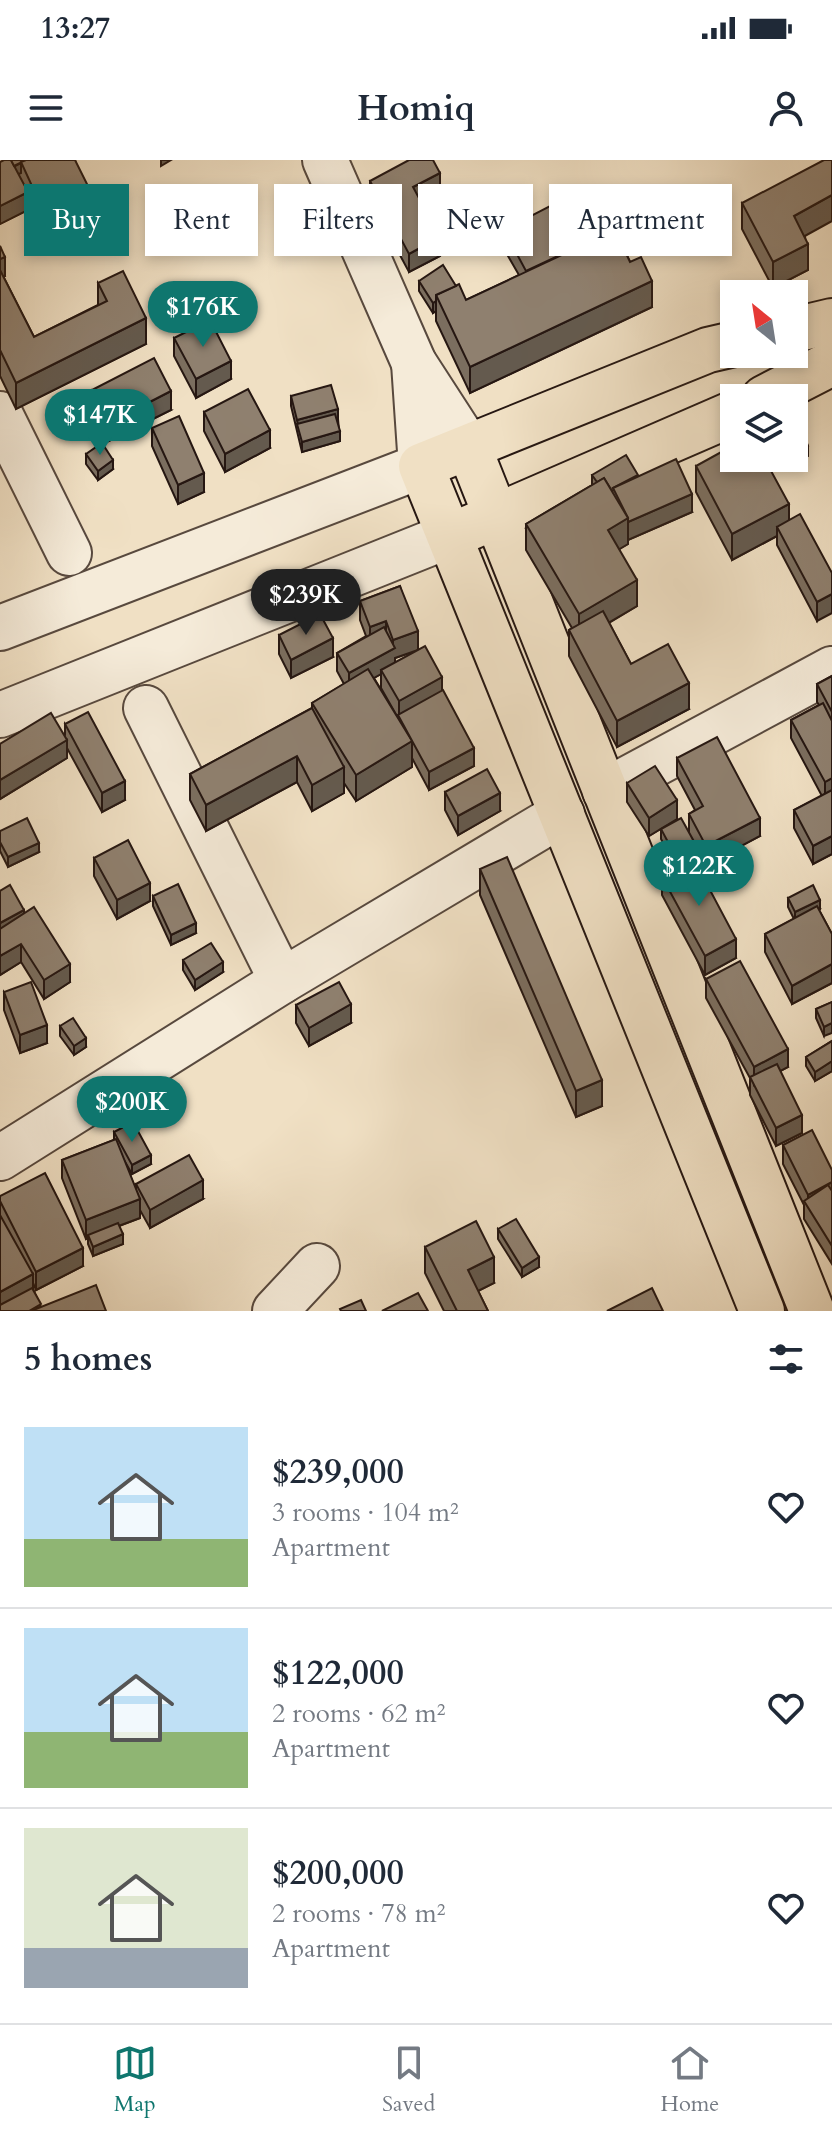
<!DOCTYPE html>
<html lang="en">
<head>
<meta charset="utf-8">
<style>
  body { margin:0; font-family:Cardo,serif; background:#f2f2f3; color:#1f2937; height:100vh; display:flex; flex-direction:column; font-size:30px; white-space:nowrap }
  * { box-sizing:border-box; margin:0 }
  p { font-size:26px; color:#747a83 }
  .icon { flex:none; width:44px; height:44px; fill:none; stroke:currentColor; stroke-width:2; stroke-linecap:round; stroke-linejoin:round }
  .map { position:relative; height:1151px; overflow:hidden }
  .sheet { display:flex; flex-direction:column; background:#fff; flex:1 }
  .sheet>* { flex:none }
  .top-card { position:absolute; left:24px; top:24px; width:784px; height:72px; display:flex; gap:16px }
  .needle { width:52px; rotate:330deg }
  .buttons { position:absolute; left:720px; top:120px; display:grid; gap:16px }
  .buttons a { display:grid; place-items:center; width:88px; height:88px; border-radius:0px; background:#fff; box-shadow:0 4px 12px #0003; font-size:40px }
  .price { position:absolute; translate:-50% -68px; padding:0 18px; border-radius:28px; background:#0f766e; color:#fff; font-size:26px; line-height:52px; filter:drop-shadow(0 2px 4px #0008) }
  .price::after { content:''; position:absolute; left:50%; top:48px; width:24px; height:18px; margin-left:-12px; background:inherit; clip-path:polygon(0 0,100% 0,50% 100%) }
  .price.current { background:#222; color:#fff }
  ul { padding:0; list-style:none }
  li { display:flex; align-items:center; gap:24px; height:200px; padding:0 24px }
  li+li { border-top:2px solid #e0e1e3 }
  li span { display:grid; place-items:center; flex:none; width:224px; height:160px; border-radius:0px; color:#555 }
  li>.icon { margin-inline-start:auto }
  span .icon { width:96px; height:96px; fill:#fffc; stroke-width:1 }
  li b { font-size:34px }
  h2 { display:flex; justify-content:space-between; align-items:center; height:96px; padding:0 24px; font-size:34px }
  .pill { padding:0 28px; border-radius:0px; background:#fff; box-shadow:0 4px 12px #0003; font-size:28px; line-height:72px }
  .pill.current { background:#0f766e; color:#fff }
  .status { display:flex; justify-content:space-between; align-items:center; height:56px; padding:0 40px; background:#fff; direction:ltr }
  .status svg { height:22px; fill:currentColor }
  header { display:flex; justify-content:space-between; align-items:center; height:104px; padding:0 24px; background:#fff; font-size:36px; font-weight:700 }
  .tabs { display:flex; justify-content:space-around; align-items:center; height:112px; border-top:2px solid #e0e1e3; background:#fff; font-size:22px; color:#747a83 }
  .tabs a { display:grid; justify-items:center; gap:4px }
  .tabs .current { color:#0f766e }
  .map>svg:first-child { display:block }
  .lines { fill:none; stroke-linecap:round; stroke-linejoin:round }
  .minor-casing { stroke:#58493e; stroke-width:48 }
  .major-casing { stroke:#261712; stroke-width:48 }
  .minor { stroke:#f5ebd9; stroke-width:44 }
  .major { stroke:#f0e0c4; stroke-width:44 }
  .wall { fill:#7b6e5f; stroke:#261712; stroke-width:2; fill-rule:evenodd }
  .shaded-wall { fill:#645a4e; stroke:#261712; stroke-width:2 }
  .building { fill:#8f806f; stroke:#261712; stroke-width:2 }
</style>
</head>
<body>
<div class="status"><b>13:27</b><svg viewBox="0 0 49 12"><path d="M0 12V9h3v3zM5 12V6h3v6zM10 12V3h3v9zM15 12V0h3v12zM26 1h20v11H26zM47 4h2v5h-2z"/></svg></div>
<header><svg class="icon" aria-label="menu" viewBox="0 0 24 24"><path d="M4 6h16M4 12h16M4 18h16"/></svg>Homiq<svg class="icon" aria-label="person" viewBox="0 0 24 24"><circle cx="12" cy="8" r="4"/><path d="M4 21q1-7 8-7t8 7"/></svg></header>
<div class="map">
<svg width="832" height="1151" viewBox="0 0 832 1151">
  <rect width="100%" height="100%" fill="#f0e0c4"/>
  <filter id="stains"><feTurbulence type="fractalNoise" baseFrequency=".0025" numOctaves="4"/><feColorMatrix values="0 0 0 0 .2 0 0 0 0 .09 0 0 0 0 .02 0 0 0 .5 -.17"/></filter>
  <radialGradient id="worn" r=".72"><stop offset=".6" stop-color="#630" stop-opacity="0"/><stop offset="1" stop-color="#630" stop-opacity=".3"/></radialGradient>
  <g class="lines">
    <!-- minor casing -->
    <g class="minor-casing">
      <g id="minor">
        <polyline points="325,0 414,203 469,288"/>
        <polyline points="0,254 69,393"/>
        <polyline points="0,468 421,306 414,203"/>
        <polyline points="146,548 282,821"/>
        <polyline points="0,555 448,376"/>
        <polyline points="605,631 832,509"/>
        <polyline points="0,998 282,821 562,654"/>
        <polyline points="275,1151 317,1106"/>
      </g>
    </g>
    <!-- major casing -->
    <g class="major-casing">
      <g id="major">
        <polyline points="794,170 832,161"/>
        <polyline points="734,184 708,190 421,306 762,1151"/>
        <polyline points="764,238 832,203"/>
        <polyline points="469,288 812,1151"/>
        <polyline points="469,368 734,253"/>
      </g>
    </g>
    <!-- minor -->
    <use href="#minor" class="minor"/>
    <!-- major -->
    <use href="#major" class="major"/>
  </g>
  <!-- wall -->
  <g class="wall">
    <polygon points="75,0 89,47 43,68 28,36 28,50 0,64 0,2"/>
    <polygon points="370,21 440,32 421,42 440,96 409,112 370,39"/>
    <polygon points="742,43 805,76 808,110 773,128 742,69"/>
    <polygon points="561,62 626,83 622,85 652,147 470,233 436,161 436,151 433,153 419,131 419,121 466,140 519,115 504,89 504,70"/>
    <polygon points="0,86 5,116 3,116 34,177 98,145 98,123 146,184 16,249 0,216"/>
    <polygon points="174,178 231,219 196,238 174,196"/>
    <polygon points="92,230 171,250 109,281 92,248"/>
    <polygon points="291,236 338,259 340,281 302,292 291,246"/>
    <polygon points="204,252 270,288 225,312 204,271"/>
    <polygon points="152,268 204,332 178,344 152,286"/>
    <polygon points="86,294 113,309 98,320 86,304"/>
    <polygon points="696,306 789,360 832,413 817,461 777,385 777,376 732,400 696,332"/>
    <polygon points="592,315 638,316 692,352 628,380 628,379 628,384 619,389 637,446 609,463 631,504 689,549 617,587 569,496 569,470 572,468 526,390 526,364 592,325"/>
    <path d="M400 426 418 490 395 498V503L442 531 474 606 429 630 412 598V607L356 641 344 623V633L312 651 297 622 206 671 190 640V614L312 548V543L344 524 337 511V493L366 476 360 460V441ZM381 514V528L398 558 374 518Z"/>
    <polygon points="279,475 333,497 291,518 279,494"/>
    <polygon points="832,516 832,694 813,704 794,668 794,650 822,636 791,578 791,560 819,545 817,542 817,524"/>
    <polygon points="65,564 125,640 102,652 67,588 67,598 0,639 0,584 65,575"/>
    <polygon points="677,598 760,676 725,694 733,718 710,730 702,712 702,703 704,701 697,688 697,696 677,708 661,679 661,669 689,672 689,654 695,650 677,616"/>
    <polygon points="627,623 677,659 649,676 627,642"/>
    <polygon points="445,632 500,651 458,675 445,650"/>
    <polygon points="0,671 39,692 8,707 0,691"/>
    <polygon points="94,698 150,741 117,759 94,716"/>
    <polygon points="480,709 602,946 576,957 480,735"/>
    <polygon points="662,717 736,798 705,815 662,735"/>
    <polygon points="0,731 24,754 70,822 44,839 21,802 0,815"/>
    <polygon points="153,736 196,773 171,785 153,746"/>
    <polygon points="788,738 820,749 819,750 832,774 832,823 792,844 765,792 765,774 794,759 788,747"/>
    <polygon points="183,800 223,812 195,830 183,810"/>
    <polygon points="706,819 788,907 780,911 802,973 776,986 750,935 750,918 706,838"/>
    <polygon points="4,832 47,883 20,893 4,850"/>
    <polygon points="832,842 824,876 816,858 816,849"/>
    <polygon points="296,845 351,863 309,886 296,863"/>
    <polygon points="60,866 86,887 74,895 60,876"/>
    <polygon points="832,881 832,911 815,921 806,906 806,897"/>
    <polygon points="114,972 151,1004 132,1014 124,1000 136,1030 136,1024 203,1039 150,1068 140,1050 140,1058 119,1066 123,1084 93,1096 88,1084 88,1078 86,1079 62,1018 62,1000 114,980"/>
    <polygon points="783,985 832,1010 832,1104 804,1059 804,1045 783,1004"/>
    <polygon points="0,1036 83,1106 36,1130 33,1123 33,1129 41,1147 0,1151"/>
    <polygon points="498,1069 539,1107 522,1117 498,1079"/>
    <polygon points="425,1087 494,1123 478,1131 488,1151 444,1151 425,1113"/>
  </g>
  <!-- shaded-wall -->
  <g class="shaded-wall">
    <polygon points="161,0 171,0 161,6"/>
    <polygon points="21,3 21,13 11,17 11,8"/>
    <polygon points="440,13 440,32 413,46 413,27"/>
    <polygon points="89,28 89,47 43,68 43,50"/>
    <polygon points="28,32 28,50 0,64 0,46"/>
    <polygon points="832,35 832,61 794,82 794,56"/>
    <polygon points="626,64 626,83 529,134 529,116"/>
    <polygon points="440,77 440,96 409,112 409,94"/>
    <polygon points="808,84 808,110 773,128 773,102"/>
    <polygon points="5,97 5,116 0,118 0,99"/>
    <polygon points="652,121 652,147 470,233 470,207"/>
    <polygon points="436,141 436,151 433,153 433,143"/>
    <polygon points="146,158 146,184 16,249 16,223"/>
    <polygon points="231,201 231,219 196,238 196,219"/>
    <polygon points="171,231 171,250 109,281 109,263"/>
    <polygon points="338,249 338,259 299,269 297,260"/>
    <polygon points="270,270 270,288 225,312 225,294"/>
    <polygon points="340,271 340,281 302,292 302,282"/>
    <polygon points="808,286 808,296 784,305 784,298 794,298 794,292"/>
    <polygon points="113,300 113,309 98,320 98,311"/>
    <polygon points="204,313 204,332 178,344 178,325"/>
    <polygon points="692,334 692,352 628,380 628,362"/>
    <polygon points="789,344 789,370 777,367 777,376 732,400 732,374"/>
    <polygon points="628,358 628,384 608,396 608,370"/>
    <polygon points="637,420 637,446 579,480 579,454"/>
    <polygon points="832,434 832,453 817,461 817,442"/>
    <polygon points="386,461 386,479 370,485 370,467"/>
    <polygon points="418,471 418,490 395,498 395,506 381,510 381,514 349,532 349,513 393,489 393,480"/>
    <polygon points="333,478 333,497 291,518 291,500"/>
    <polygon points="442,517 442,535 399,556 399,541"/>
    <polygon points="689,523 689,549 617,587 617,561"/>
    <polygon points="67,580 67,598 0,639 0,620"/>
    <polygon points="412,581 412,607 356,641 356,615"/>
    <polygon points="474,588 474,606 429,630 429,612"/>
    <polygon points="297,596 297,622 206,671 206,645"/>
    <polygon points="344,607 344,633 312,651 312,625"/>
    <polygon points="832,618 832,637 825,641 825,622"/>
    <polygon points="125,621 125,640 102,652 102,633"/>
    <polygon points="500,633 500,651 458,675 458,656"/>
    <polygon points="677,640 677,659 649,676 649,658"/>
    <polygon points="760,658 760,676 706,705 706,686"/>
    <polygon points="832,676 832,694 813,704 813,686"/>
    <polygon points="39,683 39,692 8,707 8,697"/>
    <polygon points="697,687 697,696 677,708 677,699"/>
    <polygon points="733,709 733,718 710,730 710,721"/>
    <polygon points="150,723 150,741 117,759 117,740"/>
    <polygon points="820,740 820,749 795,761 795,752"/>
    <polygon points="24,750 24,768 0,781 0,763"/>
    <polygon points="196,763 196,773 171,785 171,775"/>
    <polygon points="736,779 736,798 705,815 705,796"/>
    <polygon points="21,784 21,802 0,815 0,796"/>
    <polygon points="223,802 223,812 195,830 195,820"/>
    <polygon points="70,804 70,822 44,839 44,820"/>
    <polygon points="832,804 832,823 792,844 792,826"/>
    <polygon points="351,844 351,863 309,886 309,868"/>
    <polygon points="832,863 832,873 824,876 824,867"/>
    <polygon points="47,865 47,883 20,893 20,875"/>
    <polygon points="86,878 86,887 74,895 74,886"/>
    <polygon points="788,889 788,907 754,925 754,907"/>
    <polygon points="832,901 832,911 815,921 815,912"/>
    <polygon points="602,920 602,946 576,957 576,931"/>
    <polygon points="802,955 802,973 776,986 776,968"/>
    <polygon points="151,995 151,1004 132,1014 132,1005"/>
    <polygon points="203,1020 203,1039 150,1068 150,1050"/>
    <polygon points="832,1022 832,1040 808,1047 808,1035"/>
    <polygon points="140,1039 140,1058 89,1077 88,1075 88,1078 86,1079 86,1060"/>
    <polygon points="123,1074 123,1084 93,1096 93,1087"/>
    <polygon points="83,1088 83,1106 36,1130 36,1112"/>
    <polygon points="494,1097 494,1123 468,1136 468,1110"/>
    <polygon points="539,1097 539,1107 522,1117 522,1108"/>
    <polygon points="33,1114 33,1133 0,1150 0,1132"/>
  </g>
  <!-- building -->
  <g class="building">
    <polygon points="4,0 11,0 28,32 0,46 0,2"/>
    <polygon points="11,0 26,0 14,6"/>
    <polygon points="26,0 75,0 89,28 43,50 21,2"/>
    <polygon points="409,0 433,0 440,13 413,27 440,77 409,94 370,21"/>
    <polygon points="824,0 832,0 832,35 794,56 808,84 773,102 742,43"/>
    <polygon points="610,36 626,64 526,111 504,70 552,45 561,62"/>
    <polygon points="615,70 630,102 641,97 652,121 470,207 436,135 459,124 466,140"/>
    <polygon points="0,86 5,97 0,99"/>
    <polygon points="443,105 456,126 436,135 436,141 433,143 419,121"/>
    <polygon points="0,110 34,177 107,141 98,123 123,111 146,158 16,223 0,190"/>
    <polygon points="210,160 231,201 196,219 174,178"/>
    <polygon points="154,198 171,231 109,263 92,230"/>
    <polygon points="331,225 338,249 297,260 291,236"/>
    <polygon points="248,229 270,270 225,294 204,252"/>
    <polygon points="335,254 340,271 302,282 297,264"/>
    <polygon points="179,256 204,313 178,325 152,268"/>
    <polygon points="799,260 808,286 794,292 794,261"/>
    <polygon points="102,283 113,300 98,311 86,294"/>
    <polygon points="734,285 734,298 764,298 789,344 732,374 696,306"/>
    <polygon points="626,295 638,315 613,328 614,330 612,331 604,318 597,322 592,315"/>
    <polygon points="676,299 692,334 628,362 628,358 613,328"/>
    <polygon points="604,318 628,358 608,370 637,420 579,454 526,364"/>
    <polygon points="800,354 832,413 832,434 817,442 777,367"/>
    <polygon points="400,426 418,471 393,480 386,461 370,467 360,441"/>
    <polygon points="603,451 631,504 668,484 689,523 617,561 569,470"/>
    <polygon points="320,454 333,478 291,500 279,475"/>
    <polygon points="384,467 395,488 349,513 337,493"/>
    <polygon points="425,486 442,517 399,541 381,510"/>
    <polygon points="368,509 412,581 356,615 312,543"/>
    <polygon points="832,516 832,552 817,524"/>
    <polygon points="443,530 474,588 429,612 398,555"/>
    <polygon points="823,543 832,561 832,618 825,622 791,560"/>
    <polygon points="312,548 344,607 312,625 297,596 206,645 190,614"/>
    <polygon points="88,552 125,621 102,633 65,564"/>
    <polygon points="51,553 67,580 0,620 0,584"/>
    <polygon points="717,577 760,658 706,686 689,654 703,646 677,598"/>
    <polygon points="655,606 677,640 649,658 627,623"/>
    <polygon points="487,609 500,633 458,656 445,632"/>
    <polygon points="832,630 832,676 813,686 794,650"/>
    <polygon points="27,658 39,683 8,697 0,682 0,671"/>
    <polygon points="681,658 697,687 677,699 661,669"/>
    <polygon points="128,680 150,723 117,740 94,698"/>
    <polygon points="724,691 733,709 710,721 702,703"/>
    <polygon points="507,697 602,920 576,931 480,709"/>
    <polygon points="694,700 736,779 705,796 662,717"/>
    <polygon points="178,724 196,763 171,775 153,736"/>
    <polygon points="10,725 24,750 0,763 0,731"/>
    <polygon points="813,725 820,740 795,752 788,738"/>
    <polygon points="817,746 832,774 832,804 792,826 765,774"/>
    <polygon points="34,747 70,804 44,820 21,784 0,796 0,769"/>
    <polygon points="211,783 223,802 195,820 183,800"/>
    <polygon points="740,801 788,889 754,907 706,819"/>
    <polygon points="31,822 47,865 20,875 4,832"/>
    <polygon points="339,822 351,844 309,868 296,845"/>
    <polygon points="832,842 832,863 824,867 816,849"/>
    <polygon points="73,858 86,878 74,886 60,866"/>
    <polygon points="832,881 832,901 815,912 806,897"/>
    <polygon points="777,904 802,955 776,968 750,917"/>
    <polygon points="133,962 151,995 132,1005 114,972"/>
    <polygon points="812,970 832,1010 832,1022 808,1035 783,985"/>
    <polygon points="116,979 140,1039 86,1060 62,1000"/>
    <polygon points="189,995 203,1020 150,1050 136,1024"/>
    <polygon points="45,1013 83,1088 36,1112 0,1041 0,1036"/>
    <polygon points="828,1025 832,1031 832,1086 804,1041"/>
    <polygon points="0,1055 33,1114 0,1132"/>
    <polygon points="516,1059 539,1097 522,1108 498,1069"/>
    <polygon points="476,1061 494,1097 468,1110 488,1151 457,1151 425,1087"/>
    <polygon points="118,1063 123,1074 93,1087 88,1075"/>
    <polygon points="96,1125 106,1151 31,1151"/>
    <polygon points="32,1128 41,1144 29,1151 0,1151 0,1145"/>
    <polygon points="652,1128 663,1151 607,1151"/>
    <polygon points="418,1133 428,1151 382,1151"/>
    <polygon points="361,1140 366,1151 341,1151 340,1149"/>
  </g>
  <rect width="100%" height="100%" filter="url(#stains)"/>
  <rect width="100%" height="100%" fill="url(#worn)"/>
</svg>
<div class="buttons">
<a><svg class="needle" viewBox="-14 -14 28 28"><path d="M0-13l5 13h-10z" fill="#e53935"/><path d="M0 13l5-13h-10z" fill="#747a83"/></svg></a>
<a><svg class="icon" aria-label="layers" viewBox="0 0 24 24"><path d="M12 4l9 5-9 5-9-5zM3 14l9 5 9-5"/></svg></a>
</div>
<b class="price" style="left:203px;top:189px">$176K</b>
<b class="price" style="left:100px;top:297px">$147K</b>
<b class="price current" style="left:306px;top:477px">$239K</b>
<b class="price" style="left:699px;top:748px">$122K</b>
<b class="price" style="left:132px;top:984px">$200K</b>
<div class="top-card">
<a class="pill current">Buy</a>
<a class="pill">Rent</a>
<a class="pill">Filters</a>
<a class="pill">New</a>
<a class="pill">Apartment</a>
</div>
</div>
<section class="sheet">
<h2>5 homes<svg class="icon" aria-label="filters" viewBox="0 0 24 24"><path d="M4 7h16M4 17h16"/><circle cx="9" cy="7" r="2"/><circle cx="15" cy="17" r="2"/></svg></h2>
<ul>
<li><span style="background:linear-gradient(#bfe0f5 70%,#8fb573 0)"><svg class="icon" aria-label="home" viewBox="0 0 24 24"><path d="M3 11l9-7 9 7M6 9v11h12V9"/></svg></span><div><b>$239,000</b><p>3 rooms · 104 m²</p><p>Apartment</p></div><svg class="icon" aria-label="heart" viewBox="0 0 24 24"><path d="M12 20l-8-8c-3-5 5-10 8-4 3-6 11-1 8 4z"/></svg></li>
<li><span style="background:linear-gradient(#bfe0f5 65%,#8fb573 0)"><svg class="icon" aria-label="home" viewBox="0 0 24 24"><path d="M3 11l9-7 9 7M6 9v11h12V9"/></svg></span><div><b>$122,000</b><p>2 rooms · 62 m²</p><p>Apartment</p></div><svg class="icon" aria-label="heart" viewBox="0 0 24 24"><path d="M12 20l-8-8c-3-5 5-10 8-4 3-6 11-1 8 4z"/></svg></li>
<li><span style="background:linear-gradient(#dfe7d0 75%,#9aa5b1 0)"><svg class="icon" aria-label="home" viewBox="0 0 24 24"><path d="M3 11l9-7 9 7M6 9v11h12V9"/></svg></span><div><b>$200,000</b><p>2 rooms · 78 m²</p><p>Apartment</p></div><svg class="icon" aria-label="heart" viewBox="0 0 24 24"><path d="M12 20l-8-8c-3-5 5-10 8-4 3-6 11-1 8 4z"/></svg></li>
</ul>
</section>
<nav class="tabs">
<a class="current"><svg class="icon" aria-label="map" viewBox="0 0 24 24"><path d="M3 6l6-2 6 2 6-2v14l-6 2-6-2-6 2zM9 4v14M15 6v14"/></svg>Map</a>
<a><svg class="icon" aria-label="saved" viewBox="0 0 24 24"><path d="M7 4h10v16l-5-4-5 4z"/></svg>Saved</a>
<a><svg class="icon" aria-label="home" viewBox="0 0 24 24"><path d="M3 11l9-7 9 7M6 9v11h12V9"/></svg>Home</a>
</nav>
</body>
</html>
